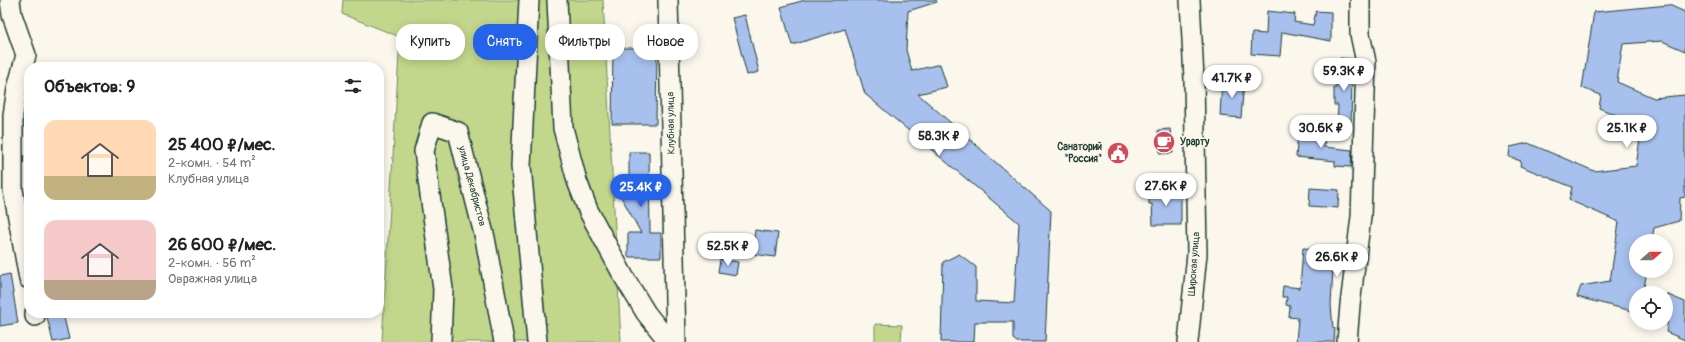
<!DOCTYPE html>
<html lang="ru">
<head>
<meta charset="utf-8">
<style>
  body { margin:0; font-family:Pangolin,sans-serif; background:#f6f6f6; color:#222; height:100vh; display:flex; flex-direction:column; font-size:15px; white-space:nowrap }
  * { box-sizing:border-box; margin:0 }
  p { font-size:13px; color:#767676 }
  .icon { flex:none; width:22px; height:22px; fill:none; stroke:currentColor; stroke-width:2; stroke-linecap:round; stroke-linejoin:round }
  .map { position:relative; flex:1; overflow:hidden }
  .side { position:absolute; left:24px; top:62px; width:360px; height:256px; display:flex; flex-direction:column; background:#fff; border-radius:16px; box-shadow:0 2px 10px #0003 }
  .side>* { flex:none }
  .top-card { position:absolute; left:396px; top:24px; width:380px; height:36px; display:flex; gap:8px }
  .needle { width:26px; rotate:69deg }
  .tools { position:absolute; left:1629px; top:234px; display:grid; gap:8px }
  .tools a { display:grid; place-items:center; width:44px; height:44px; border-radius:50%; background:#fff; box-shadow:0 2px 10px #0003; font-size:20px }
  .price { position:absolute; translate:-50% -34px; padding:0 9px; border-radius:14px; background:#fff; color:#222; font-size:13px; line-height:26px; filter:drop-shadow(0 1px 2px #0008) }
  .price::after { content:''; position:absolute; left:50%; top:24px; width:12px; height:9px; margin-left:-6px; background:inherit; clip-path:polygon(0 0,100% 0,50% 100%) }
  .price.current { background:#2563eb; color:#fff }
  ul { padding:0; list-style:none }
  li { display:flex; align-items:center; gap:12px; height:100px; padding:0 20px }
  li span { display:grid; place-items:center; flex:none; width:112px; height:80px; border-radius:12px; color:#555 }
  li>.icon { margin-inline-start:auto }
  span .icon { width:48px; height:48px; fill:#fffc; stroke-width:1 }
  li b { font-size:17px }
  h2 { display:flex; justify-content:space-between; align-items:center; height:48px; padding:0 20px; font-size:17px }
  .chip { padding:0 14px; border-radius:16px; background:#fff; box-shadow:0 2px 10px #0003; font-size:14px; line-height:36px }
  .chip.current { background:#2563eb; color:#fff }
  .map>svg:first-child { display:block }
  .green { fill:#c2d78c; stroke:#708a60 }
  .building { fill:#a7c0ed; stroke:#1f3d34 }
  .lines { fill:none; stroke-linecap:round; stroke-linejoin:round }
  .minor-casing { stroke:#1f3d34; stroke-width:22 }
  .minor { stroke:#fbf7ec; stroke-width:19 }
  .labels { text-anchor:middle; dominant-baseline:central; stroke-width:3.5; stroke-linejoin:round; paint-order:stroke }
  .street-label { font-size:10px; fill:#1f3d34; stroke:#fbf7ec }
  .poi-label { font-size:10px; font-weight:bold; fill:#1f3d34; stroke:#fbf7ec; text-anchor:start }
</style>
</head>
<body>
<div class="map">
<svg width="1685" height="342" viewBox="0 0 1685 342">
  <rect width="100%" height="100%" fill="#fbf7ec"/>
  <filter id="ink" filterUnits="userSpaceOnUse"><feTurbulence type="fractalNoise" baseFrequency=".025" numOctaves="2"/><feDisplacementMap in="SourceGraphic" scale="8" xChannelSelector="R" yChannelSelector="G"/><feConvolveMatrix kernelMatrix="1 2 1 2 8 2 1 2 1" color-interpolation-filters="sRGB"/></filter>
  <g filter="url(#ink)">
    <!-- green -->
    <g class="green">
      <polygon points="343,0 603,0 621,342 382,342 400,37 342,14"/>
      <polygon points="875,324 902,325 901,342 875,342"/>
    </g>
    <!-- building -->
    <g class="building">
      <polygon points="805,0 936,0 937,2 908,11 906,50 912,71 940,64 947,87 918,94 1051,211 1045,342 1017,342 1013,339 1013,322 975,322 974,342 941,342 943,262 959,254 976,267 976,301 1014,303 1019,223 865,94 845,29 792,45 781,7"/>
      <polygon points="1669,5 1685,12 1685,51 1662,41 1623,44 1617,82 1654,98 1685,95 1685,197 1680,198 1679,221 1654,228 1652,241 1636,241 1636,271 1647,271 1643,293 1636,293 1636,312 1577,297 1581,286 1610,281 1619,222 1569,200 1572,187 1520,166 1521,161 1509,157 1510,147 1528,143 1594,171 1636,166 1642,126 1599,108 1601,95 1582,88 1594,12"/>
      <polygon points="1267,11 1295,14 1294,22 1313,25 1316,11 1331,12 1331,41 1282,32 1280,56 1251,54 1252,33 1266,34"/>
      <polygon points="745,15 759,72 747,75 732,18"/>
      <polygon points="613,48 657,48 656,124 612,124"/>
      <polygon points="1340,58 1354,59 1355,62 1353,75 1352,75 1351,127 1337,127 1338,105 1334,105 1334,88 1336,88"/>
      <polygon points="1222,80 1244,81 1241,118 1220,116"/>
      <polygon points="1170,129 1173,153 1160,154 1158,130"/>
      <polygon points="1298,131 1325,133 1324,147 1352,150 1351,167 1335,166 1335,161 1296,157"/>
      <polygon points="629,152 649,152 650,233 661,233 661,257 628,257 628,233 641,233 619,193 629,193"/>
      <polygon points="1310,188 1339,190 1338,208 1309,206"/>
      <polygon points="1149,191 1181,191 1181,225 1153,225 1152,204 1149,204"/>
      <polygon points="755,230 778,233 775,257 752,254"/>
      <polygon points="1303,248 1334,250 1331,305 1333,328 1335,328 1334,342 1296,342 1298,318 1289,317 1290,306 1286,305 1287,297 1282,297 1283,286 1300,288"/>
      <polygon points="721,259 738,262 736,275 719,272"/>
      <polygon points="10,274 18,323 0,326 0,276"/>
      <polygon points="1666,294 1685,302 1685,340 1666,332 1668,320 1666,320"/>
      <polygon points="46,313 63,313 69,339 53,342"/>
    </g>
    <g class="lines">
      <!-- minor casing -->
      <g class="minor-casing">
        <g id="minor">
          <polyline points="10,0 12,15 26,55 17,89 13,115 13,190 29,279"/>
          <polyline points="529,0 521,166 537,342"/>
          <polyline points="557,0 563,128 577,181 588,210 624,277 646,313 669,342"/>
          <polyline points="668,0 676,342"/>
          <polyline points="35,313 35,316"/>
          <polyline points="441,342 443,289 424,151 432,123 458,132 485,238 504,342"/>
          <polyline points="1188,342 1197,254 1194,79 1190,0"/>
          <polyline points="1347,342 1350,305 1361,217 1366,62 1360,34 1360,0"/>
        </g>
      </g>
      <!-- minor -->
      <use href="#minor" class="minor"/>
    </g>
  </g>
  <!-- icons -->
  <defs>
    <g id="cafe-disc" transform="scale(1.15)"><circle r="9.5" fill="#d1495b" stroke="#fbf7ec"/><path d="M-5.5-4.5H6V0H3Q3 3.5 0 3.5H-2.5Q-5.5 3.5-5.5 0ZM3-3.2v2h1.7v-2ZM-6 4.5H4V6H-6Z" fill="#fff"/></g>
    <g id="civic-disc" transform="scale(1.15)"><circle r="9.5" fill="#d1495b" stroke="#fbf7ec"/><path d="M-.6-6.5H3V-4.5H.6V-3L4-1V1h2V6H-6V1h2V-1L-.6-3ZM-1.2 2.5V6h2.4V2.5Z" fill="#fff"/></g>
  </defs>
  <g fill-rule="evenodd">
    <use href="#cafe-disc" x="1164" y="142"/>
    <use href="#civic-disc" x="1118" y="153"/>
  </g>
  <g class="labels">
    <!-- street labels -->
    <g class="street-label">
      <text transform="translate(671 123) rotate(-91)">Клубная улица</text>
      <text transform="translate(472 186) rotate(75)">улица Декабристов</text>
      <text transform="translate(1194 264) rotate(-86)">Широкая улица</text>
    </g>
    <!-- poi labels -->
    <g class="poi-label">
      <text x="1180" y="142">Урарту</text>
      <text x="1102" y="147" text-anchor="end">Санаторий<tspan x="1102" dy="12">"Россия"</tspan></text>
    </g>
  </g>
</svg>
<div class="tools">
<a><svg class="needle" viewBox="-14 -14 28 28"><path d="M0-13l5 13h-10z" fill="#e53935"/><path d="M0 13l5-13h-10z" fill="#767676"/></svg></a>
<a><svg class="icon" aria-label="locate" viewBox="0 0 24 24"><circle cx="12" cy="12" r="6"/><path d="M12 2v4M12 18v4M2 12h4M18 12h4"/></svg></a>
</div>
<b class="price" style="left:1344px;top:92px">59.3K ₽</b>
<b class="price" style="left:1232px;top:99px">41.7K ₽</b>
<b class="price" style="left:1321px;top:149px">30.6K ₽</b>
<b class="price" style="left:1627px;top:149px">25.1K ₽</b>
<b class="price" style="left:939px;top:157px">58.3K ₽</b>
<b class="price" style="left:1166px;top:207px">27.6K ₽</b>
<b class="price current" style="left:641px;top:208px">25.4K ₽</b>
<b class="price" style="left:728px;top:267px">52.5K ₽</b>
<b class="price" style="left:1337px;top:278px">26.6K ₽</b>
<div class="top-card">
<a class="chip">Купить</a>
<a class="chip current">Снять</a>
<a class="chip">Фильтры</a>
<a class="chip">Новое</a>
</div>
<section class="side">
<h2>Объектов: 9<svg class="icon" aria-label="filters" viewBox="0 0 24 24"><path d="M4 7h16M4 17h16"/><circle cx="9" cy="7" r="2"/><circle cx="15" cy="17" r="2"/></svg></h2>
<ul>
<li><span style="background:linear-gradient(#ffd9b3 70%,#c2b280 0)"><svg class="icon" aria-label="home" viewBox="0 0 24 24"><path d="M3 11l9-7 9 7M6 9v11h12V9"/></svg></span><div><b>25 400 ₽/мес.</b><p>2-комн. · 54 m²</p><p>Клубная улица</p></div></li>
<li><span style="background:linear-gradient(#f6c9c9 75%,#b9a48a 0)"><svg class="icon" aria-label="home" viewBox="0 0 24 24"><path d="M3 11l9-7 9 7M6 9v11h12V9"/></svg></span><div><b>26 600 ₽/мес.</b><p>2-комн. · 56 m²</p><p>Овражная улица</p></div></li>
</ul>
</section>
</div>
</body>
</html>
